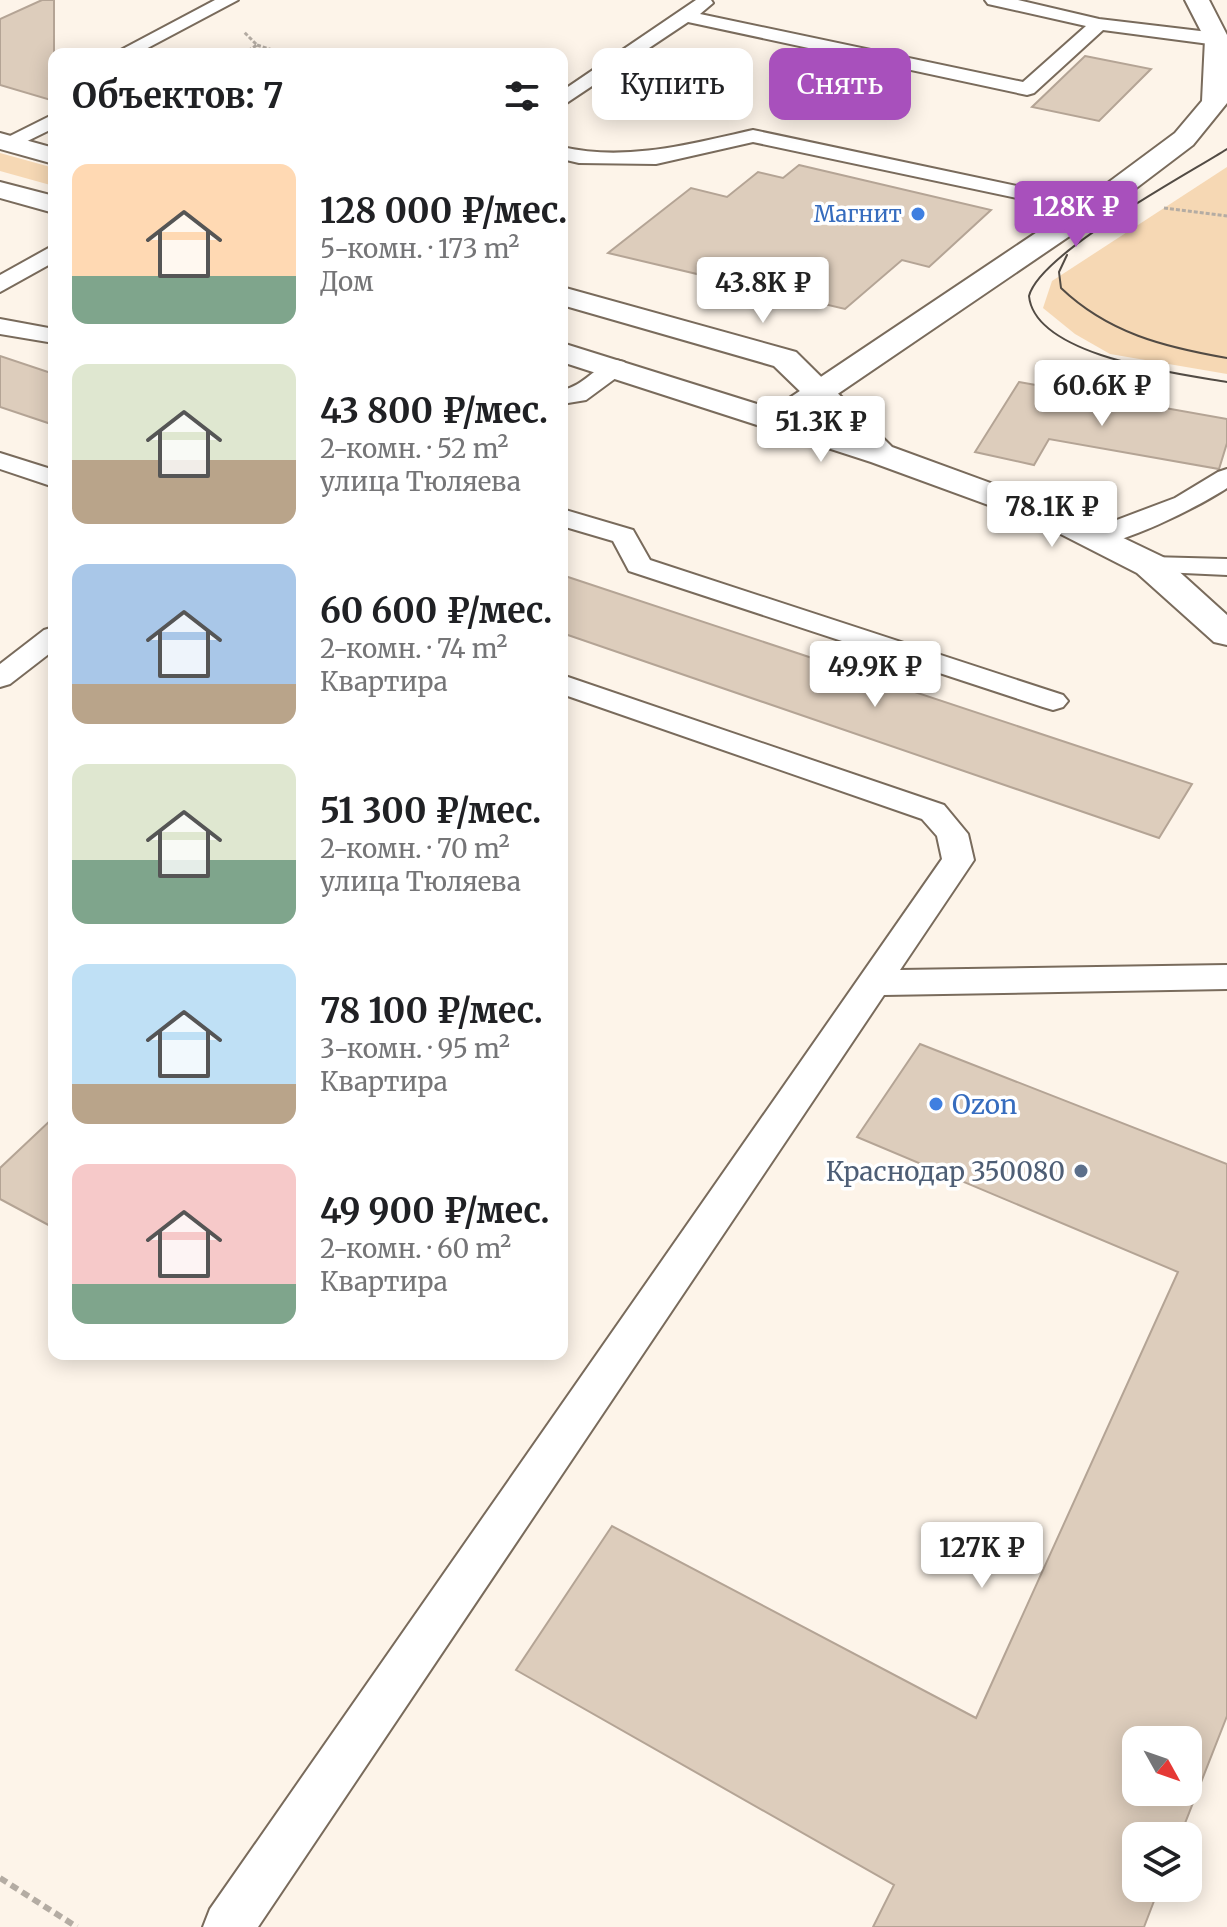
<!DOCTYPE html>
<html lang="ru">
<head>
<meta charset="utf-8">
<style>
  body { margin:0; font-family:Merriweather,serif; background:#f6f6f6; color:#202124; height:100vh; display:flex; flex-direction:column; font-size:30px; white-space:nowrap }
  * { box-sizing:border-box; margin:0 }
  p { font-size:26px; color:#757577 }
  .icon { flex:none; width:44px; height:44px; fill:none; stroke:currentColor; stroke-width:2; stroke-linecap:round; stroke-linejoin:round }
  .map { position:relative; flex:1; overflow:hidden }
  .sheet { position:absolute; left:48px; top:48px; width:520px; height:1312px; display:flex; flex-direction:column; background:#fff; border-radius:16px; box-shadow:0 4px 20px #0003 }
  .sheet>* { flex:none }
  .hud { position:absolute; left:592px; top:48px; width:514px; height:72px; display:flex; gap:16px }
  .needle { width:52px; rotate:130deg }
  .buttons { position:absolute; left:1122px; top:1726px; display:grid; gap:16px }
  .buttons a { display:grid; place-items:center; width:80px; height:80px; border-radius:16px; background:#fff; box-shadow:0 4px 20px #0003; font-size:40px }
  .price { position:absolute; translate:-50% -68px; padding:0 18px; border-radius:8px; background:#fff; color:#222; font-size:26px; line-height:52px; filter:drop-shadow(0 2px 4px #0008) }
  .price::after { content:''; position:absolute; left:50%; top:48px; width:24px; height:18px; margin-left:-12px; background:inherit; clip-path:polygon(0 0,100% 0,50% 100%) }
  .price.current { background:#a850bc; color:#fff }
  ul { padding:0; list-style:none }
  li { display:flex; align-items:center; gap:24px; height:200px; padding:0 24px }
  li span { display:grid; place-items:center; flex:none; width:224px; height:160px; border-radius:16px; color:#555 }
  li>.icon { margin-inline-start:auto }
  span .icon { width:96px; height:96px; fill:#fffc; stroke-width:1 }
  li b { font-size:34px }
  h2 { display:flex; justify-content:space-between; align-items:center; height:96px; padding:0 24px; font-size:34px }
  .tag { padding:0 28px; border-radius:16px; background:#fff; box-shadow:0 4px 20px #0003; font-size:28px; line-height:72px }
  .tag.current { background:#a850bc; color:#fff }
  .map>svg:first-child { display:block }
  .green { fill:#f6d8b4 }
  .building { fill:#ddcdbc; stroke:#b4a495; stroke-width:2; fill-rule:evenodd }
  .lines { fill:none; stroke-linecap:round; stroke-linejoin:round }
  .service-casing { stroke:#796b5c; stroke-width:4 }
  .tertiary-casing { stroke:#796b5c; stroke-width:4 }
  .secondary-casing { stroke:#796b5c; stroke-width:4 }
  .path-far1 { stroke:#b4aca3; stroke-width:3; stroke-dasharray:4 2; stroke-linecap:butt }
  .path { stroke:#b4aca3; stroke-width:6; stroke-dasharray:8 5; stroke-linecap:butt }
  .service { fill:#fff; fill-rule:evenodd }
  .tertiary { fill:#fff; fill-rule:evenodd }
  .secondary { fill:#fff; fill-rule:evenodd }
  .tram { stroke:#524b44; stroke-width:2 }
  .shop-dot { fill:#3f7fe0; stroke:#fff; stroke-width:3 }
  .service-dot { fill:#5c6f8a; stroke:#fff; stroke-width:3 }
  .labels { text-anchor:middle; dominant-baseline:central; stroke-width:7; stroke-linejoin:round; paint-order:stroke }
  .far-shop-label { font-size:22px; fill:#366cbe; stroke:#fff; text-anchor:end }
  .shop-label { font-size:26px; fill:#366cbe; stroke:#fff; text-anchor:start }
  .service-label { font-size:26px; fill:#4e5e75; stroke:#fff; text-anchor:end }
</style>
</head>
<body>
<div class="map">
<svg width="1227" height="1927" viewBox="0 0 1227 1927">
  <rect width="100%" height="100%" fill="#fdf4e9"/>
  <!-- green -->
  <g class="green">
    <polygon points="0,153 54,168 54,186 0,171"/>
    <polygon points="1227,167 1227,374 1110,354 1075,334 1043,308 1052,281"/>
  </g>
  <!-- building -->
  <g class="building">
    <polygon points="42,0 54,0 54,101 0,85 0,19"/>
    <polygon points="1085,56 1151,69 1099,121 1032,107"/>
    <polygon points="799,165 991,210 929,267 902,260 845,309 608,253 691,188 727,197 758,172 783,178"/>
    <polygon points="0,356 54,374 54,425 0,407"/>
    <polygon points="1019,382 1227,419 1227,443 1219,469 1049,439 1034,465 975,452"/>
    <polygon points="562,575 1192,784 1159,838 562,633"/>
    <path d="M920 1044 1227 1164V1716L1180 1836H1136V1888H1159L1144 1927H873L894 1885 516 1670 612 1526 976 1718 1178 1272 857 1137ZM1136 1740H1188V1792H1136Z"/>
    <polygon points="54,1117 54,1228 0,1199 0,1168"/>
  </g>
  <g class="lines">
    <!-- service casing -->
    <g class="service-casing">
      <g id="service">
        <polygon points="215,0 238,0 142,51 144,54 117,52"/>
        <polygon points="696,0 711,0 713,3 700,14 1023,82 1086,26 988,4 985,0 1018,0 1099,19 1217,33 1226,39 1217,45 1103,30 1034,93 1027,95 688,22 562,106 562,91"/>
        <polygon points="54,114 54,128 9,150 0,146 2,140"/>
        <path d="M753 130 1092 202 1103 208 1092 214 753 142 656 164 579 163 562 159V147C626 162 690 144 753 130Z"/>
        <polygon points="54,245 54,262 0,292 0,275"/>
        <polygon points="0,319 54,329 54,343 0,334"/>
        <path d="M616 360 624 362 628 367 624 372 586 400 562 404V390C583 387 596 365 616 360Z"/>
        <polygon points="0,453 54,470 54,487 0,469"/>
        <path d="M1227 469V488C1201 505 1114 551 1085 544L1082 538 1085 532 1175 498 1218 472Z"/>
        <polygon points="562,509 633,530 650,560 1063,695 1068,701 1063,707 1053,710 1043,707 629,571 613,541 562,526"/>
        <polygon points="1150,557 1227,559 1227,575 1140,571 1136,565 1140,559"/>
        <polygon points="54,627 54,650 10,684 0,687 0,664 44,630"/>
        <polygon points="562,675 944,805 968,834 974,860 900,970 1227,965 1227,989 884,995 258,1927 203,1927 210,1909 942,859 937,836 922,819 562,694"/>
      </g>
    </g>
    <!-- tertiary casing -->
    <g class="tertiary-casing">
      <polygon id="tertiary" points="1185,0 1209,0 1227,35 1227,103 1193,145 1102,214 789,427 778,430 767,427 762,420 767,413 1082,202 1175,133 1202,101 1205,39"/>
    </g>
    <!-- secondary casing -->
    <g class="secondary-casing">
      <g id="secondary">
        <polygon points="0,133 54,148 54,164 0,149"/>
        <polygon points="0,182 54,196 54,213 0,198"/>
        <polygon points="562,287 796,352 892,447 1067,511 1163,557 1227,615 1227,645 1214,642 1137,573 1043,525 871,462 562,362 562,343 840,430 774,366 562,305"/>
      </g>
    </g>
    <!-- path-far1 -->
    <g class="path-far1">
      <polyline points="257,45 285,54"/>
      <polyline points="243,54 257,45 244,32"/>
      <polyline points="1164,208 1227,216"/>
    </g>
    <!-- path -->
    <polyline class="path" points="0,1878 77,1927"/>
    <!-- service -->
    <use href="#service" class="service"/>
    <!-- tertiary -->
    <use href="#tertiary" class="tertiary"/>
    <!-- secondary -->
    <use href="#secondary" class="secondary"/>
    <!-- tram -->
    <g class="tram">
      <path d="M1227 149C1186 175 1040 253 1029 296 1035 357 1181 374 1227 382"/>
      <path d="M1067 255 1059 272 1061 288C1108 333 1164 347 1227 358"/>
    </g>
  </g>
  <!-- markers -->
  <g class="shop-dot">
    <circle cx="918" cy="214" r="8"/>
    <circle cx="936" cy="1104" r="8"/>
  </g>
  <circle class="service-dot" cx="1081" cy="1171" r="8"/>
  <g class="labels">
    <!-- far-shop labels -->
    <g class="far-shop-label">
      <text x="902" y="214">Магнит</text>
    </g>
    <!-- shop labels -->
    <g class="shop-label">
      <text x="952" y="1104">Ozon</text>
    </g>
    <!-- service labels -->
    <g class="service-label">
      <text x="1065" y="1171">Краснодар 350080</text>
    </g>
  </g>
</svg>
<div class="buttons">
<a><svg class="needle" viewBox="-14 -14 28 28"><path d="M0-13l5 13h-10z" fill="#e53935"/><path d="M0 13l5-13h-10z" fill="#757577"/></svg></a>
<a><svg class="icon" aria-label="layers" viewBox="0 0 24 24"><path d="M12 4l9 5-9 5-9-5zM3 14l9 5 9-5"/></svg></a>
</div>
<b class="price current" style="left:1076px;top:249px">128K ₽</b>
<b class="price" style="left:763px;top:325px">43.8K ₽</b>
<b class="price" style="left:1102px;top:428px">60.6K ₽</b>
<b class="price" style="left:821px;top:464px">51.3K ₽</b>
<b class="price" style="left:1052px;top:549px">78.1K ₽</b>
<b class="price" style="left:875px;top:709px">49.9K ₽</b>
<b class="price" style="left:982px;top:1590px">127K ₽</b>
<div class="hud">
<a class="tag">Купить</a>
<a class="tag current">Снять</a>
</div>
<section class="sheet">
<h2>Объектов: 7<svg class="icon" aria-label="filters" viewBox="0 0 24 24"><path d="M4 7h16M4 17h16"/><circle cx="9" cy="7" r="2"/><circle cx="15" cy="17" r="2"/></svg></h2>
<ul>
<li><span style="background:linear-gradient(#ffd9b3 70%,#7fa58c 0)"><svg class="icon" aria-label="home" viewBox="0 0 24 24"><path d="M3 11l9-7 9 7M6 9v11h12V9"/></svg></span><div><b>128 000 ₽/мес.</b><p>5-комн. · 173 m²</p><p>Дом</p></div></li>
<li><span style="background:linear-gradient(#dfe7d0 60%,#b9a48a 0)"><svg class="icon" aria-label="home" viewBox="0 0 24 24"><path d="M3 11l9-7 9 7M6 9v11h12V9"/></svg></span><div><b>43 800 ₽/мес.</b><p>2-комн. · 52 m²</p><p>улица Тюляева</p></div></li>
<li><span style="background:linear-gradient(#a9c7e8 75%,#b9a48a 0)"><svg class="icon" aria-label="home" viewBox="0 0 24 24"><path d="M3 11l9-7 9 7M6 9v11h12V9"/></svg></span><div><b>60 600 ₽/мес.</b><p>2-комн. · 74 m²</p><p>Квартира</p></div></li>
<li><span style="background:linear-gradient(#dfe7d0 60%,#7fa58c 0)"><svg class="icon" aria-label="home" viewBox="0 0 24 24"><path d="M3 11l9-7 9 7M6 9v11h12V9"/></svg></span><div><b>51 300 ₽/мес.</b><p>2-комн. · 70 m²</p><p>улица Тюляева</p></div></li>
<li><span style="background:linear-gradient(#bfe0f5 75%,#b9a48a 0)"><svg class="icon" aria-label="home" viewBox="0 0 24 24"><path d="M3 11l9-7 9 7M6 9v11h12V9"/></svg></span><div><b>78 100 ₽/мес.</b><p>3-комн. · 95 m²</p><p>Квартира</p></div></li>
<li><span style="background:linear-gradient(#f6c9c9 75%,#7fa58c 0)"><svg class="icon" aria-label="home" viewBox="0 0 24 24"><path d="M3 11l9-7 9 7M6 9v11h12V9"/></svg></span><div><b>49 900 ₽/мес.</b><p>2-комн. · 60 m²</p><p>Квартира</p></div></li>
</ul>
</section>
</div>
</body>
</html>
